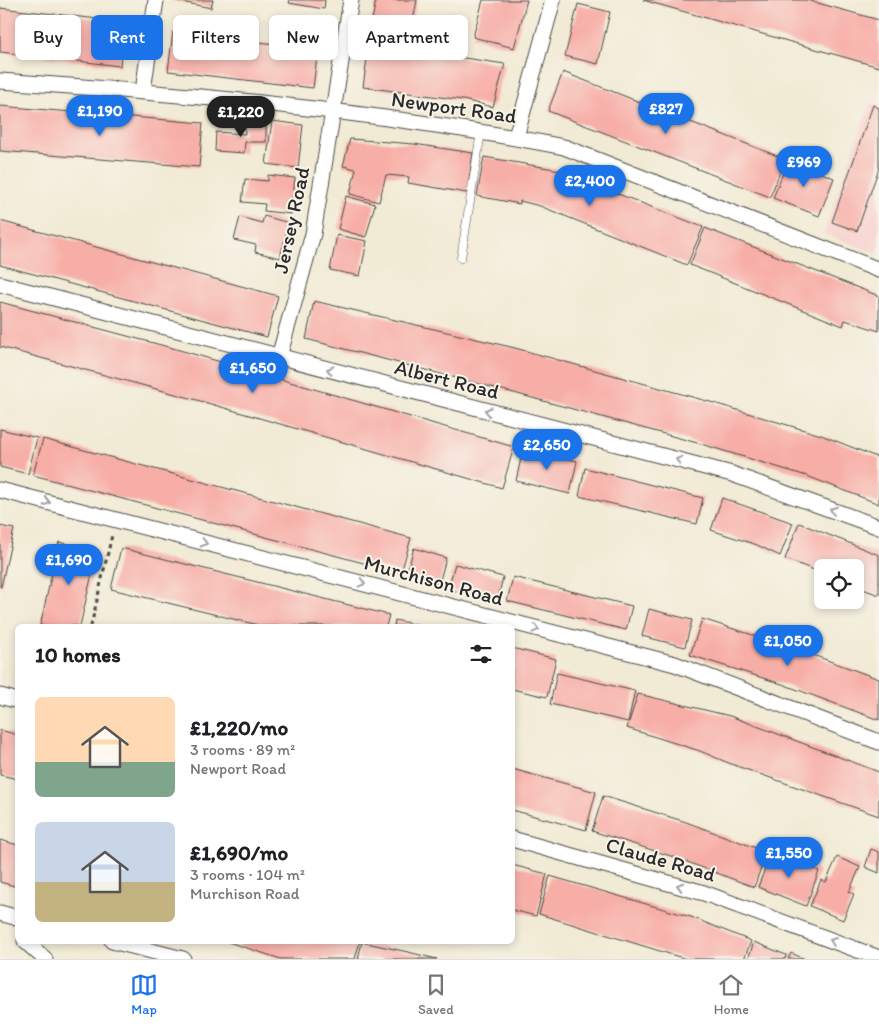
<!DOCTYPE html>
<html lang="en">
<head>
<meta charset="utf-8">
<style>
  body { margin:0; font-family:Itim,sans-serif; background:#f2f2f2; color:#202124; height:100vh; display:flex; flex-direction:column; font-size:19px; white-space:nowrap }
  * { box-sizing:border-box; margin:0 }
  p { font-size:16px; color:#757577 }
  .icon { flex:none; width:28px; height:28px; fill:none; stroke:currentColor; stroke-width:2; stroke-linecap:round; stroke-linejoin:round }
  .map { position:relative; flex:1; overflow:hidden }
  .panel { position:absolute; left:15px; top:624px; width:500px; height:320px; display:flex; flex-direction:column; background:#fff; border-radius:8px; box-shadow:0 2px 8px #0003 }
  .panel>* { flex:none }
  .top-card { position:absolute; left:15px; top:15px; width:500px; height:45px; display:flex; gap:10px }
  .buttons { position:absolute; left:814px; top:559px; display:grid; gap:10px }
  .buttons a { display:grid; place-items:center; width:50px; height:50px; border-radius:8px; background:#fff; box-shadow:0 2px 8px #0003; font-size:25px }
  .price { position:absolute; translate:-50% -42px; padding:0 11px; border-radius:18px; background:#1a73e8; color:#fff; font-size:16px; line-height:32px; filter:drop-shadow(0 1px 2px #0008) }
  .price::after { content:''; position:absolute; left:50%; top:30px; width:15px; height:11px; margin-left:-8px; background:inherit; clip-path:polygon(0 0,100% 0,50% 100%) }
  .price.current { background:#222; color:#fff }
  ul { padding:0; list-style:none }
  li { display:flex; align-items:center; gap:15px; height:125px; padding:0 20px }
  li span { display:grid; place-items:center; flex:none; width:140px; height:100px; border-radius:8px; color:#555 }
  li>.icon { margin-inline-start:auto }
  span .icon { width:60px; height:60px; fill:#fffc; stroke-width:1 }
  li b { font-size:21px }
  h2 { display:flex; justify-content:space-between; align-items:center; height:60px; padding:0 20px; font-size:21px }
  .tag { padding:0 18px; border-radius:8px; background:#fff; box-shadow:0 2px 8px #0003; font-size:18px; line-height:45px }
  .tag.current { background:#1a73e8; color:#fff }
  .dock { display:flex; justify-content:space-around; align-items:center; height:70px; border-top:1px solid #e0e0e0; background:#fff; font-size:14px; color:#757577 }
  .dock a { display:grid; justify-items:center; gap:2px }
  .dock .current { color:#1a73e8 }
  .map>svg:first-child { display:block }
  .built { fill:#f7d0cd }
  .building { fill:#f7aea7 }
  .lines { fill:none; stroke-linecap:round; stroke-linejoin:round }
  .service-casing { stroke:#494844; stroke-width:9 }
  .minor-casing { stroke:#494844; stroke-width:17 }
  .path { stroke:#494844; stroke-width:3; stroke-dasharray:4 4; stroke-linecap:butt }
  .service { stroke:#fff; stroke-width:8 }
  .minor { stroke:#fff; stroke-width:15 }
  .oneway { stroke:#a0a0a0 }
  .labels { text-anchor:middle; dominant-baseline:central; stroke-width:4; stroke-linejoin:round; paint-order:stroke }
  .street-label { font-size:21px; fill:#2b2b2b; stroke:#f7f3e8 }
</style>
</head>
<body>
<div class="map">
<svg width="879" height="959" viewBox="0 0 879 959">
  <rect width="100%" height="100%" fill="#f7f3e8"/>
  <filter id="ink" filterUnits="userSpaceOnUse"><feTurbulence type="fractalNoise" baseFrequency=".02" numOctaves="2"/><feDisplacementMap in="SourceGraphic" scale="10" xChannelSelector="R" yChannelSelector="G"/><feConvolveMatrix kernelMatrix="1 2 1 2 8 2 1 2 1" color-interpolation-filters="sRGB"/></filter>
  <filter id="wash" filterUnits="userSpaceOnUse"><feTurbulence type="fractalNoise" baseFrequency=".0096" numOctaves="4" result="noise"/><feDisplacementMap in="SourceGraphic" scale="20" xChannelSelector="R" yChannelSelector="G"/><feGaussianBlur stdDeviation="1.12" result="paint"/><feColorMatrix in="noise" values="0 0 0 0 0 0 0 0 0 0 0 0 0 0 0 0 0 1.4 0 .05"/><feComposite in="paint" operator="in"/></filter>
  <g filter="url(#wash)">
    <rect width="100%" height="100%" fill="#f1ead4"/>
    <!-- built -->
    <polygon class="built" points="870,102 879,105 879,254 824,234"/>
    <g id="blocks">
      <!-- building -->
      <g class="building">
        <polygon points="172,0 213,0 211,8"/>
        <polygon points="290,0 325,0 324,9 289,3"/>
        <polygon points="376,0 417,0 410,37 370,30"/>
        <polygon points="483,0 527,0 514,48 473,37"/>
        <polygon points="643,0 807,0 879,20 879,67"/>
        <polygon points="578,4 610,12 598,64 565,56"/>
        <polygon points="0,8 125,22 120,66 0,52"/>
        <polygon points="173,32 318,49 313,88 168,71"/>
        <polygon points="369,44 505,64 493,107 463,100 363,87"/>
        <polygon points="563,72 785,159 770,197 548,111"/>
        <polygon points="873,105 879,108 879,168 857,231 832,222"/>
        <polygon points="0,106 203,123 199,167 0,151"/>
        <polygon points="272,121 303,125 298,168 266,164"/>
        <polygon points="245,123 266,123 266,142 245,142 244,153 215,151 216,132 245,134"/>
        <polygon points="350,139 414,144 473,153 467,193 408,183 409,177 386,175 379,202 350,194 356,169 343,166"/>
        <polygon points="484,157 554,169 703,227 687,265 540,206 520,201 520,204 477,196"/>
        <polygon points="788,160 834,178 819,216 773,198"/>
        <polygon points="268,175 295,178 291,214 264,211 265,204 242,202 245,179 268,181"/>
        <polygon points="346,196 375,204 366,237 338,229"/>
        <polygon points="264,216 289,223 280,258 255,252 256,245 234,240 240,217 262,223"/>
        <polygon points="0,221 278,296 267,337 0,265"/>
        <polygon points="705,228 879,296 879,331 845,320 843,326 690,265"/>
        <polygon points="337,235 367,241 360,276 330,270"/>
        <polygon points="314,301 515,348 714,403 821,435 879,458 879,504 807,476 701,444 503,390 306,339"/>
        <polygon points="0,302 176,349 514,447 502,488 190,398 0,347"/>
        <polygon points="0,429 37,438 28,474 0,467"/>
        <polygon points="43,439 411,538 401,573 33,475"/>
        <polygon points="523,449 577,461 570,494 516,481"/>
        <polygon points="585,468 703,498 697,524 579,496"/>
        <polygon points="722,498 793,523 780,556 757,545 711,530"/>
        <polygon points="799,523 879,555 879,595 855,586 855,568 822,568 822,573 785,559"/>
        <polygon points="0,526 14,529 1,587 0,587"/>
        <polygon points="59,542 97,552 80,626 40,626"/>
        <polygon points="121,548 389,615 386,626 262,626 111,589"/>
        <polygon points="414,548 446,558 439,584 406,575"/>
        <polygon points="455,564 503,577 497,602 448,589"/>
        <polygon points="513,577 632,606 626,630 507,601"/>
        <polygon points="649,609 692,620 685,647 642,636"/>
        <polygon points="702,619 794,648 879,679 879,720 782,684 690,655"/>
        <polygon points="395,620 417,625 417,626 394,626"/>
        <polygon points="512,648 556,659 547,697 512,689"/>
        <polygon points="557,673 635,691 628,722 550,704"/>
        <polygon points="638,694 730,716 879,772 879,816 731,764 700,751 627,728"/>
        <polygon points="0,730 18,735 18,779 0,775"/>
        <polygon points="512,769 596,792 586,830 512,810"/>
        <polygon points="603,796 686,822 767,852 754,887 674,857 592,831"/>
        <polygon points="0,840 18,845 18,887 0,882"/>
        <polygon points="871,849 879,852 879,873 865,867"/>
        <polygon points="771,853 819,871 806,906 758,887"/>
        <polygon points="837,857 860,867 849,892 854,894 843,920 810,906 821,880 826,882"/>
        <polygon points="512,865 547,874 536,916 512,910"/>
        <polygon points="550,876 691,917 751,941 744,959 686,959 539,914"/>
        <polygon points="225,941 360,941 355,959 281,959"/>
        <polygon points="362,942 408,952 437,959 358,959"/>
        <polygon points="754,942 786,955 785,959 748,959"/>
        <polygon points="791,953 805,959 788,959"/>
      </g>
    </g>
  </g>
  <g filter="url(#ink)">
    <use href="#blocks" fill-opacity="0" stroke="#494844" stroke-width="1"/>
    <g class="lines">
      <!-- service casing -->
      <g class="service-casing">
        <polyline id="service" points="461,258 481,132"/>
      </g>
      <!-- minor casing -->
      <g class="minor-casing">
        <g id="minor">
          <path d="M0 81C189 94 378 111 564 147L879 270"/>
          <polyline points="143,91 156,0"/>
          <polyline points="516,137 553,0"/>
          <polyline points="0,284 732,474 879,527"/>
          <polyline points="279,357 313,234 351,0"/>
          <polyline points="0,490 675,664 879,742"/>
          <polyline points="0,696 18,701"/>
          <polyline points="512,839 704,893 879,958"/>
          <polyline points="0,913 18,918"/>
          <polyline points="25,941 45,959"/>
          <polyline points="112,941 183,959"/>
        </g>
      </g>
      <!-- path -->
      <polyline class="path" points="91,626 112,535"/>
      <!-- service -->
      <use href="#service" class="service"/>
      <!-- minor -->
      <use href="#minor" class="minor"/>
    </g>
    <!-- one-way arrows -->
    <defs><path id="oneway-chevron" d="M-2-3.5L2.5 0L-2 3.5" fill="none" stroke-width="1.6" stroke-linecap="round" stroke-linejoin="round" transform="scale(1.25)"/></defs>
    <g class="oneway">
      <use href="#oneway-chevron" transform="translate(330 370) rotate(-166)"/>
      <use href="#oneway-chevron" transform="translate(488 411) rotate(-166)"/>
      <use href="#oneway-chevron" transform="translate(679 460) rotate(-165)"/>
      <use href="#oneway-chevron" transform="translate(47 502) rotate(15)"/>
      <use href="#oneway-chevron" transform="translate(833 510) rotate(-160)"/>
      <use href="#oneway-chevron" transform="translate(204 543) rotate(14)"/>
      <use href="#oneway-chevron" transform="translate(362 583) rotate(15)"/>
      <use href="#oneway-chevron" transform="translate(536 629) rotate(15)"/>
      <use href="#oneway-chevron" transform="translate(680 886) rotate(-164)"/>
      <use href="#oneway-chevron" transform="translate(833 941) rotate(-160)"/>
    </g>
  </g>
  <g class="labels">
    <!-- street labels -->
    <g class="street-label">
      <text transform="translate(454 107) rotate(8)">Newport Road</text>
      <text transform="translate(291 220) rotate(-78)">Jersey Road</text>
      <text transform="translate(447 379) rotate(14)">Albert Road</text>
      <text transform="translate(434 580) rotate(15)">Murchison Road</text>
      <text transform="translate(661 859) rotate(16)">Claude Road</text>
    </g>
  </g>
</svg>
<div class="buttons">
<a><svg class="icon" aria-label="locate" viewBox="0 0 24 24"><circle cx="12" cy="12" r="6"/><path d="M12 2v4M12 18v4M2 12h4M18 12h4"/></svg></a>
</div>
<b class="price" style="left:666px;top:135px">£827</b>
<b class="price" style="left:100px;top:137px">£1,190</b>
<b class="price current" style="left:241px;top:138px">£1,220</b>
<b class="price" style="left:804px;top:188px">£969</b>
<b class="price" style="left:590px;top:207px">£2,400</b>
<b class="price" style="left:253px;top:394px">£1,650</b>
<b class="price" style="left:547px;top:471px">£2,650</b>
<b class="price" style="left:69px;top:586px">£1,690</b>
<b class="price" style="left:788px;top:667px">£1,050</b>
<b class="price" style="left:789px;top:879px">£1,550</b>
<div class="top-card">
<a class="tag">Buy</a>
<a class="tag current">Rent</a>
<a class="tag">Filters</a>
<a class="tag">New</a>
<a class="tag">Apartment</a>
</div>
<section class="panel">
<h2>10 homes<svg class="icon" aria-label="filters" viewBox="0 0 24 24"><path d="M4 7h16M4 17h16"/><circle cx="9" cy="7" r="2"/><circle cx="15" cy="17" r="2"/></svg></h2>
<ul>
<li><span style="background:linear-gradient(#ffd9b3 65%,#7fa58c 0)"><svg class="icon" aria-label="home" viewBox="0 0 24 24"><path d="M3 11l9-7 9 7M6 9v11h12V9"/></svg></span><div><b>£1,220/mo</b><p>3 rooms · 89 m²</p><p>Newport Road</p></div></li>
<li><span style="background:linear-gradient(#c9d6e8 60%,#c2b280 0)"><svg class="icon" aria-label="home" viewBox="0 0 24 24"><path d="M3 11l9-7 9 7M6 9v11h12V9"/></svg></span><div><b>£1,690/mo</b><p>3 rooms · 104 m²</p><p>Murchison Road</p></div></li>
</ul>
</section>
</div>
<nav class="dock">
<a class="current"><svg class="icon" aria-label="map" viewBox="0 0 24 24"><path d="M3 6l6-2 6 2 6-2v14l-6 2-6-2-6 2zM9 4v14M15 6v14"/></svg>Map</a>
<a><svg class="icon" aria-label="saved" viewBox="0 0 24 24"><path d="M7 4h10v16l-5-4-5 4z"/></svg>Saved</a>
<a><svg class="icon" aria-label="home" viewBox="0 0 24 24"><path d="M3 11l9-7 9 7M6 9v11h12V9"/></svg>Home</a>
</nav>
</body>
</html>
